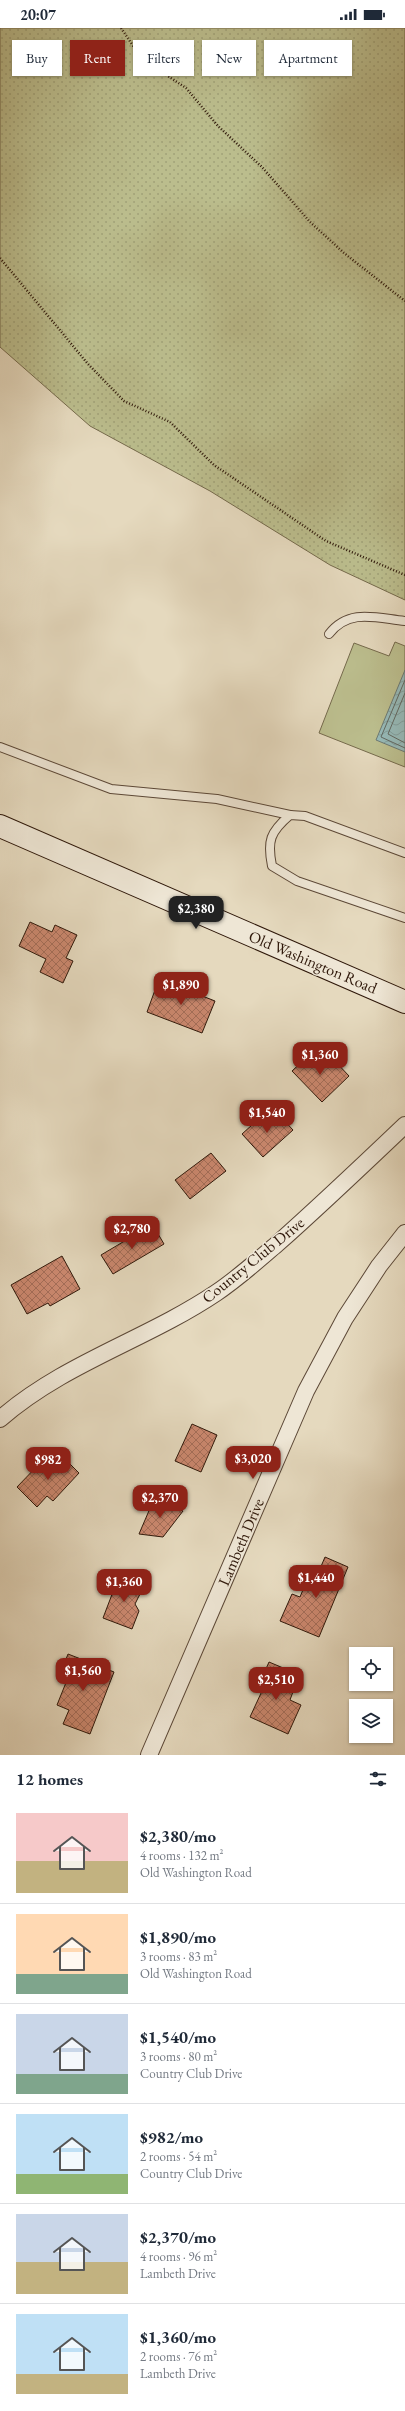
<!DOCTYPE html>
<html lang="en">
<head>
<meta charset="utf-8">
<style>
  body { margin:0; font-family:"EB Garamond",serif; background:#f6f6f7; color:#1f2937; height:100vh; display:flex; flex-direction:column; font-size:15px; white-space:nowrap }
  * { box-sizing:border-box; margin:0 }
  p { font-size:13px; color:#747a83 }
  .icon { flex:none; width:22px; height:22px; fill:none; stroke:currentColor; stroke-width:2; stroke-linecap:round; stroke-linejoin:round }
  .map { position:relative; height:1727px; overflow:hidden }
  .sheet { display:flex; flex-direction:column; background:#fff; flex:1 }
  .sheet>* { flex:none }
  .banner { position:absolute; left:12px; top:12px; width:381px; height:36px; display:flex; gap:8px }
  .controls { position:absolute; left:349px; top:1619px; display:grid; gap:8px }
  .controls a { display:grid; place-items:center; width:44px; height:44px; border-radius:0px; background:#fff; box-shadow:0 1px 3px #0004; font-size:20px }
  .price { position:absolute; translate:-50% -34px; padding:0 9px; border-radius:8px; background:#8f2418; color:#fff; font-size:13px; line-height:26px; filter:drop-shadow(0 1px 2px #0008) }
  .price::after { content:''; position:absolute; left:50%; top:24px; width:12px; height:9px; margin-left:-6px; background:inherit; clip-path:polygon(0 0,100% 0,50% 100%) }
  .price.current { background:#222; color:#fff }
  ul { padding:0; list-style:none }
  li { display:flex; align-items:center; gap:12px; height:100px; padding:0 16px }
  li+li { border-top:1px solid #e0e1e3 }
  li span { display:grid; place-items:center; flex:none; width:112px; height:80px; border-radius:0px; color:#555 }
  li>.icon { margin-inline-start:auto }
  span .icon { width:48px; height:48px; fill:#fffc; stroke-width:1 }
  li b { font-size:17px }
  h2 { display:flex; justify-content:space-between; align-items:center; height:48px; padding:0 16px; font-size:17px }
  .tag { padding:0 14px; border-radius:0px; background:#fff; box-shadow:0 1px 3px #0004; font-size:14px; line-height:36px }
  .tag.current { background:#8f2418; color:#fff }
  .status { display:flex; justify-content:space-between; align-items:center; height:28px; padding:0 20px; background:#fff; direction:ltr }
  .status svg { height:11px; fill:currentColor }
  .map>svg:first-child { display:block }
  .grass { fill:url(#grass-dots); stroke:#756a4c }
  .park { fill:#bbbd8d; stroke:#756a4c }
  .water { fill:url(#water-waves); stroke:#6d7972 }
  .lines { fill:none; stroke-linecap:round; stroke-linejoin:round }
  .shore { stroke:#626860; stroke-width:1 }
  .building { fill:url(#building-cross-hatch); stroke:#2f180a }
  .lane-casing { stroke:#5c4837; stroke-width:10 }
  .street-casing { stroke:#5c4837; stroke-width:18 }
  .secondary-casing { stroke:#2f180a; stroke-width:24 }
  .path { stroke:#2f180a; stroke-width:2.5; stroke-dasharray:1 2; stroke-linecap:butt }
  .lane { stroke:#eee6d5; stroke-width:8 }
  .street { stroke:#eee6d5; stroke-width:16 }
  .secondary { stroke:#eee6d5; stroke-width:22 }
  .labels { text-anchor:middle; dominant-baseline:central; stroke-width:3; stroke-linejoin:round; paint-order:stroke }
  .street-label { font-size:16px; fill:#2f180a; stroke:#eee6d5 }
</style>
</head>
<body>
<div class="status"><b>20:07</b><svg viewBox="0 0 49 12"><path d="M0 12V9h3v3zM5 12V6h3v6zM10 12V3h3v9zM15 12V0h3v12zM26 1h20v11H26zM47 4h2v5h-2z"/></svg></div>
<div class="map">
<svg width="405" height="1727" viewBox="0 0 405 1727">
  <defs>
    <pattern id="grass-dots" width="8" height="8" patternUnits="userSpaceOnUse"><rect width="8" height="8" fill="#bbbd8d"/><path d="M2 2h.1M6 6h.1" fill="none" stroke="#a1a278" stroke-width="1.8" stroke-linecap="round"/></pattern>
    <pattern id="water-waves" width="16" height="10" patternUnits="userSpaceOnUse"><rect width="16" height="10" fill="#96b9b7"/><path d="M0 5q4-4 8 0t8 0" fill="none" stroke="#829e9c"/></pattern>
    <pattern id="building-cross-hatch" width="8" height="8" patternUnits="userSpaceOnUse"><rect width="8" height="8" fill="#cb886f"/><path d="M0 0l8 8M0 8l8-8" fill="none" stroke="#a56e59"/></pattern>
  </defs>
  <rect width="100%" height="100%" fill="#e5d9be"/>
  <filter id="stains"><feTurbulence type="fractalNoise" baseFrequency=".005" numOctaves="4"/><feColorMatrix values="0 0 0 0 .2 0 0 0 0 .09 0 0 0 0 .02 0 0 0 .5 -.17"/></filter>
  <radialGradient id="worn" r=".72"><stop offset=".6" stop-color="#630" stop-opacity="0"/><stop offset="1" stop-color="#630" stop-opacity=".3"/></radialGradient>
  <!-- grass -->
  <polygon class="grass" points="0,0 405,0 405,572 330,537 210,463 90,398 0,319"/>
  <!-- park -->
  <polygon class="park" points="395,614 405,618 405,739 319,705 354,615 389,628"/>
  <!-- water -->
  <polygon class="water" points="405,642 405,724 376,712"/>
  <g class="lines">
    <!-- shore -->
    <g class="shore">
      <polyline points="405,652 381,709 405,720"/>
      <polyline points="405,665 388,706 405,715"/>
    </g>
  </g>
  <!-- building -->
  <g class="building">
    <polygon points="30,894 52,904 55,897 77,907 66,930 73,933 63,955 40,944 46,931 19,918"/>
    <polygon points="159,951 215,973 202,1005 147,984"/>
    <polygon points="312,1024 327,1040 334,1032 349,1048 322,1074 292,1043"/>
    <polygon points="278,1086 293,1102 263,1129 242,1106 263,1087 269,1094"/>
    <polygon points="211,1125 226,1143 190,1171 175,1152"/>
    <polygon points="154,1199 164,1216 113,1246 101,1227 133,1208 134,1211"/>
    <polygon points="62,1228 80,1261 50,1278 48,1275 27,1286 11,1257"/>
    <polygon points="192,1396 217,1407 201,1444 175,1433"/>
    <polygon points="60,1426 79,1445 53,1473 47,1468 37,1479 17,1459 41,1434 47,1440"/>
    <polygon points="154,1471 183,1483 163,1509 139,1506"/>
    <polygon points="325,1529 348,1539 319,1609 280,1593 292,1566 300,1569 307,1552 314,1555"/>
    <polygon points="119,1548 144,1558 135,1576 139,1583 132,1601 103,1590"/>
    <polygon points="68,1626 114,1644 90,1706 63,1696 69,1682 57,1677 67,1652 59,1649"/>
    <polygon points="269,1634 288,1642 282,1655 294,1661 290,1672 301,1677 288,1706 250,1689 262,1663 257,1661"/>
  </g>
  <g class="lines">
    <!-- lane casing -->
    <g class="lane-casing">
      <g id="lane">
        <path d="M329 606C349 580 376 590 405 593"/>
        <polyline points="0,719 111,761 217,771 290,787"/>
        <path d="M405 825 305 788 290 787C270 804 267 813 272 838L297 853 405 890"/>
      </g>
    </g>
    <!-- street casing -->
    <g class="street-casing">
      <g id="street">
        <path d="M0 1391C64 1335 146 1312 216 1265 237 1251 257 1233 277 1216 321 1177 363 1137 405 1097"/>
        <polyline points="149,1727 306,1363 345,1290 379,1238 405,1205"/>
      </g>
    </g>
    <!-- secondary casing -->
    <g class="secondary-casing">
      <polyline id="secondary" points="0,798 405,974"/>
    </g>
    <!-- path -->
    <g class="path">
      <polyline points="121,0 142,31 186,60 218,98 262,139 310,194 344,225 405,273"/>
      <polyline points="0,230 88,336 124,373 170,394 214,437 326,513 405,547"/>
    </g>
    <!-- lane -->
    <use href="#lane" class="lane"/>
    <!-- street -->
    <use href="#street" class="street"/>
    <!-- secondary -->
    <use href="#secondary" class="secondary"/>
  </g>
  <g class="labels">
    <!-- street labels -->
    <g class="street-label">
      <text transform="translate(313 934) rotate(23)">Old Washington Road</text>
      <text transform="translate(253 1232) rotate(-39)">Country Club Drive</text>
      <text transform="translate(241 1514) rotate(-67)">Lambeth Drive</text>
    </g>
  </g>
  <rect width="100%" height="100%" filter="url(#stains)"/>
  <rect width="100%" height="100%" fill="url(#worn)"/>
</svg>
<div class="controls">
<a><svg class="icon" aria-label="locate" viewBox="0 0 24 24"><circle cx="12" cy="12" r="6"/><path d="M12 2v4M12 18v4M2 12h4M18 12h4"/></svg></a>
<a><svg class="icon" aria-label="layers" viewBox="0 0 24 24"><path d="M12 4l9 5-9 5-9-5zM3 14l9 5 9-5"/></svg></a>
</div>
<b class="price current" style="left:196px;top:902px">$2,380</b>
<b class="price" style="left:181px;top:978px">$1,890</b>
<b class="price" style="left:320px;top:1048px">$1,360</b>
<b class="price" style="left:267px;top:1106px">$1,540</b>
<b class="price" style="left:132px;top:1222px">$2,780</b>
<b class="price" style="left:253px;top:1452px">$3,020</b>
<b class="price" style="left:48px;top:1453px">$982</b>
<b class="price" style="left:160px;top:1491px">$2,370</b>
<b class="price" style="left:316px;top:1571px">$1,440</b>
<b class="price" style="left:124px;top:1575px">$1,360</b>
<b class="price" style="left:83px;top:1664px">$1,560</b>
<b class="price" style="left:276px;top:1673px">$2,510</b>
<div class="banner">
<a class="tag">Buy</a>
<a class="tag current">Rent</a>
<a class="tag">Filters</a>
<a class="tag">New</a>
<a class="tag">Apartment</a>
</div>
</div>
<section class="sheet">
<h2>12 homes<svg class="icon" aria-label="filters" viewBox="0 0 24 24"><path d="M4 7h16M4 17h16"/><circle cx="9" cy="7" r="2"/><circle cx="15" cy="17" r="2"/></svg></h2>
<ul>
<li><span style="background:linear-gradient(#f6c9c9 60%,#c2b280 0)"><svg class="icon" aria-label="home" viewBox="0 0 24 24"><path d="M3 11l9-7 9 7M6 9v11h12V9"/></svg></span><div><b>$2,380/mo</b><p>4 rooms · 132 m²</p><p>Old Washington Road</p></div></li>
<li><span style="background:linear-gradient(#ffd9b3 75%,#7fa58c 0)"><svg class="icon" aria-label="home" viewBox="0 0 24 24"><path d="M3 11l9-7 9 7M6 9v11h12V9"/></svg></span><div><b>$1,890/mo</b><p>3 rooms · 83 m²</p><p>Old Washington Road</p></div></li>
<li><span style="background:linear-gradient(#c9d6e8 75%,#7fa58c 0)"><svg class="icon" aria-label="home" viewBox="0 0 24 24"><path d="M3 11l9-7 9 7M6 9v11h12V9"/></svg></span><div><b>$1,540/mo</b><p>3 rooms · 80 m²</p><p>Country Club Drive</p></div></li>
<li><span style="background:linear-gradient(#bfe0f5 75%,#8fb573 0)"><svg class="icon" aria-label="home" viewBox="0 0 24 24"><path d="M3 11l9-7 9 7M6 9v11h12V9"/></svg></span><div><b>$982/mo</b><p>2 rooms · 54 m²</p><p>Country Club Drive</p></div></li>
<li><span style="background:linear-gradient(#c9d6e8 60%,#c2b280 0)"><svg class="icon" aria-label="home" viewBox="0 0 24 24"><path d="M3 11l9-7 9 7M6 9v11h12V9"/></svg></span><div><b>$2,370/mo</b><p>4 rooms · 96 m²</p><p>Lambeth Drive</p></div></li>
<li><span style="background:linear-gradient(#bfe0f5 75%,#c2b280 0)"><svg class="icon" aria-label="home" viewBox="0 0 24 24"><path d="M3 11l9-7 9 7M6 9v11h12V9"/></svg></span><div><b>$1,360/mo</b><p>2 rooms · 76 m²</p><p>Lambeth Drive</p></div></li>
</ul>
</section>
</body>
</html>
